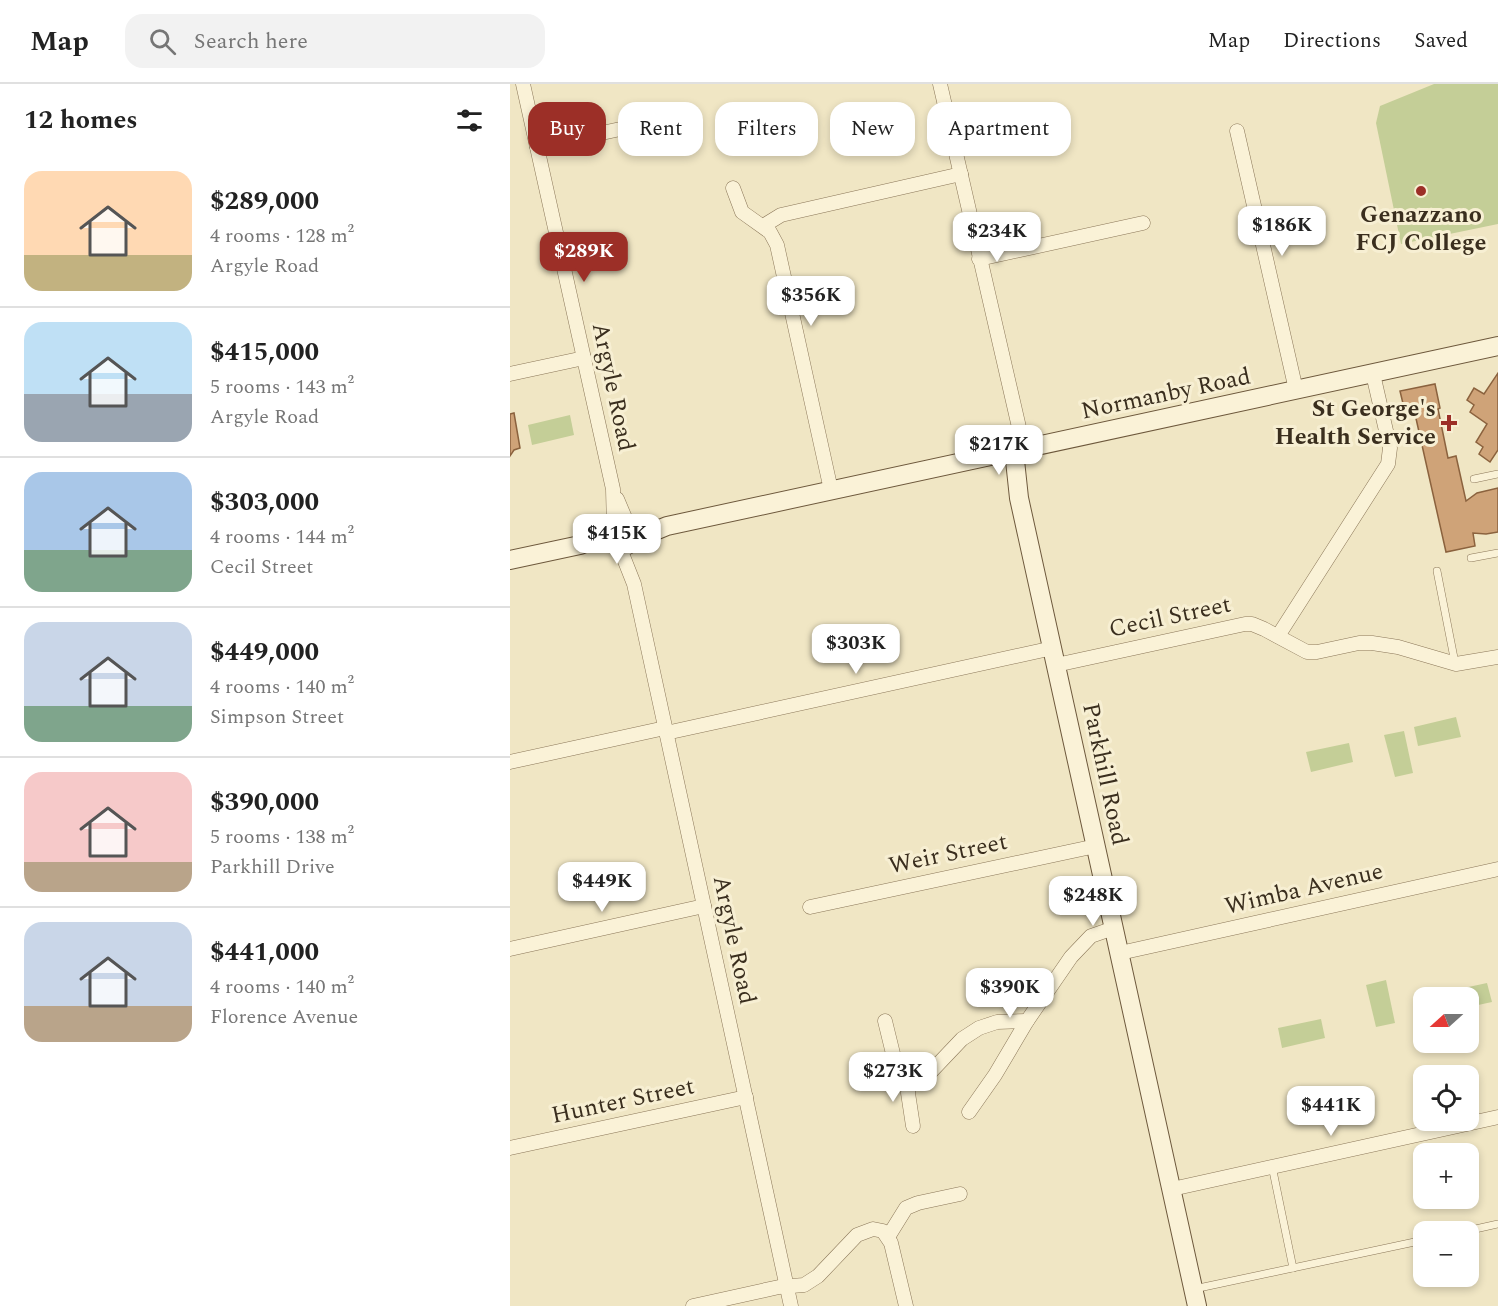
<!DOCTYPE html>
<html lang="en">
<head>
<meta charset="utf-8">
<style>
  body { margin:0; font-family:Spectral,serif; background:#f2f2f2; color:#222; height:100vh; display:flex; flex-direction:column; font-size:22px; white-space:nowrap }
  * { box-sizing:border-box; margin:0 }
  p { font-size:20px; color:#767676 }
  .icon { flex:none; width:33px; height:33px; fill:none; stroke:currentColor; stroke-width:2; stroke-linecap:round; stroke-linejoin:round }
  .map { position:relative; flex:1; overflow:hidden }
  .sheet { display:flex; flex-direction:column; background:#fff; width:510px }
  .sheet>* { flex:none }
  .top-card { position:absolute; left:18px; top:18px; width:570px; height:54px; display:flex; gap:12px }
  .needle { width:39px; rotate:249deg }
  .tools { position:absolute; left:903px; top:903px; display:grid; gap:12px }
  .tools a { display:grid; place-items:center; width:66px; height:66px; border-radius:12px; background:#fff; box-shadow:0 3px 9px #0003; font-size:30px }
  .price { position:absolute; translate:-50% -51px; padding:0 14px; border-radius:12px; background:#fff; color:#222; font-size:20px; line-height:39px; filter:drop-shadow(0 2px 3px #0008) }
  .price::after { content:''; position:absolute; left:50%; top:36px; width:18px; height:14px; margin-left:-9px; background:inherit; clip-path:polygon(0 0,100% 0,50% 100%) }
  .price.on { background:#9c2f27; color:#fff }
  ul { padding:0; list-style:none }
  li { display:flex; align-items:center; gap:18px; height:150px; padding:0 24px }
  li+li { border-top:2px solid #e0e0e0 }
  li span { display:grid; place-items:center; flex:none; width:168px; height:120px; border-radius:18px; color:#555 }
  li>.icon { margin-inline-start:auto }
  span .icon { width:72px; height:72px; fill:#fffc; stroke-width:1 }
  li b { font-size:26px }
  h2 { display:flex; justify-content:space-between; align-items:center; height:72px; padding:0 24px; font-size:26px }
  .chip { padding:0 21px; border-radius:18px; background:#fff; box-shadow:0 3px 9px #0003; font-size:21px; line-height:54px }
  .chip.on { background:#9c2f27; color:#fff }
  header { display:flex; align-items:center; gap:36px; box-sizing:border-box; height:84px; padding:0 30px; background:#fff; border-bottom:2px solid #e0e0e0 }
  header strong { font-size:28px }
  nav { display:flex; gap:33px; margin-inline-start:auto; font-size:21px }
  .search { width:420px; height:54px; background:#f2f2f2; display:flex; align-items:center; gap:15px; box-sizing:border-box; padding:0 21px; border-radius:18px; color:#767676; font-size:22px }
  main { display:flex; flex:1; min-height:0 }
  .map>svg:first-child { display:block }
  .green { fill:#c4ce97 }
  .building { fill:#cfa378; stroke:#8b623e; stroke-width:1.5 }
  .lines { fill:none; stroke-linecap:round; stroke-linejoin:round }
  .lane-casing { stroke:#8b7759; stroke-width:8 }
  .street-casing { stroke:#8b7759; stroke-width:15 }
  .secondary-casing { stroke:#6d583c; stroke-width:20 }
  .lane { stroke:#faf2d7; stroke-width:7 }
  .street { stroke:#faf2d7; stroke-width:14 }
  .secondary { stroke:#faf2d7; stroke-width:18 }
  .poi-dot { fill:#9c2f27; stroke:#f7efd3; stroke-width:2 }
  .labels { text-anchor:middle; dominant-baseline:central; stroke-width:6; stroke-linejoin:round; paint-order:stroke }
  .poi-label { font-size:24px; font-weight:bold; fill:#3a2e1e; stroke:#f7efd3 }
  .street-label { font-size:24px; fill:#3a2e1e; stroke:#f7efd3 }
</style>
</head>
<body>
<header>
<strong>Map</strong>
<div class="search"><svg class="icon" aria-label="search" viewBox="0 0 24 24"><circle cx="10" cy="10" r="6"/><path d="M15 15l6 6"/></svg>Search here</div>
<nav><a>Map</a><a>Directions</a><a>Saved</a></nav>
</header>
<main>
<section class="sheet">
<h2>12 homes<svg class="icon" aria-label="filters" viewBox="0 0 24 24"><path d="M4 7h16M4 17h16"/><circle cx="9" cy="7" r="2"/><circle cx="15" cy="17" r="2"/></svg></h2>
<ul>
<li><span style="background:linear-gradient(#ffd9b3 70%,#c2b280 0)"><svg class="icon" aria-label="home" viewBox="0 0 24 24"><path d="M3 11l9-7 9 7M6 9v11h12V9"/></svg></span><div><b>$289,000</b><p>4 rooms · 128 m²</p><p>Argyle Road</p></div></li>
<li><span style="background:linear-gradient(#bfe0f5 60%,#9aa5b1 0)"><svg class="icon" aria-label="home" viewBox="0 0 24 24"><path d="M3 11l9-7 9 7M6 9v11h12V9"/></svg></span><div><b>$415,000</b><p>5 rooms · 143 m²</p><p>Argyle Road</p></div></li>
<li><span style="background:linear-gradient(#a9c7e8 65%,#7fa58c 0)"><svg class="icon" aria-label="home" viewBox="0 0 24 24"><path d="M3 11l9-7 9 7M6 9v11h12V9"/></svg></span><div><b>$303,000</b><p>4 rooms · 144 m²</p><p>Cecil Street</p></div></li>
<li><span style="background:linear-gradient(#c9d6e8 70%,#7fa58c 0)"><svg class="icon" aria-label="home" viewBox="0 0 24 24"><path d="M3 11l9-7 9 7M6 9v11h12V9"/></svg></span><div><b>$449,000</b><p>4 rooms · 140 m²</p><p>Simpson Street</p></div></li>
<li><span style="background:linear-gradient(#f6c9c9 75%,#b9a48a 0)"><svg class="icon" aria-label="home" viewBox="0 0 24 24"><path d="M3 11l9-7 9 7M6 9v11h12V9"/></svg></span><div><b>$390,000</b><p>5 rooms · 138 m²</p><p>Parkhill Drive</p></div></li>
<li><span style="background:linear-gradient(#c9d6e8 70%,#b9a48a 0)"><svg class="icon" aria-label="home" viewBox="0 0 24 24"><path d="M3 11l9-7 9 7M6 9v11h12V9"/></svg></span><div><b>$441,000</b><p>4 rooms · 140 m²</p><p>Florence Avenue</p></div></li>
</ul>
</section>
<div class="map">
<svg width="988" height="1222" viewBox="0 0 988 1222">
  <rect width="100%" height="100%" fill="#f0e6c4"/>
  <!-- green -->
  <g class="green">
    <polygon points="924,0 988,0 988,140 891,160 866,39 870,22"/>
    <polygon points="60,331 64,351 22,361 18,341"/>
    <polygon points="946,633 951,653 908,662 904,643"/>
    <polygon points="894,647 903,689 885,693 874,651"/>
    <polygon points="839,659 843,678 801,688 796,668"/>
    <polygon points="876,896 885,939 866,943 856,901"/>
    <polygon points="977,899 982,918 959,923 958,914 936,913 935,908"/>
    <polygon points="811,935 815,954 772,964 768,944"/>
  </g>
  <!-- building -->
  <g class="building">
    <polygon points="988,289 988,366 980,378 969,370 973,363 966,358 977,340 960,328 964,321 957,316 964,304 974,310"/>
    <polygon points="925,300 930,324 928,325 938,374 946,372 956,417 967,409 988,404 988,448 976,450 963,449 965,462 936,468 905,330 896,332 890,307"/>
    <polygon points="4,329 10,364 4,366 0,372 0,330"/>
  </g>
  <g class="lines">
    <!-- lane casing -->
    <g class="lane-casing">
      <g id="lane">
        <polyline points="964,395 988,390"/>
        <polyline points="961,474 988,469"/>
        <polyline points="927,487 945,579"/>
        <polyline points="762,1082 783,1184"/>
        <polyline points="952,1148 988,1140"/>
        <polyline points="684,1205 914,1156"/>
      </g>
    </g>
    <!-- street casing -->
    <g class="street-casing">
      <g id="street">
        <polyline points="13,0 103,405 104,444"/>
        <polyline points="430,0 514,365"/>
        <polyline points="727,47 786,306"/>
        <polyline points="27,63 152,36"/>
        <polyline points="223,104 232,128 260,148 267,161 321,406"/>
        <polyline points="253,142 271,131 451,90"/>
        <polyline points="469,175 633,139"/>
        <polyline points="0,290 74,274"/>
        <polyline points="107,415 118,441"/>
        <polyline points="109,462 124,500 281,1222"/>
        <polyline points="768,552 878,380 880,364 863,290"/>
        <polyline points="546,581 735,540 742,540 754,545 797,568 807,568 849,559 862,559 888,563 946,580 988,573"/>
        <polyline points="156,649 543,564"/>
        <polyline points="0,678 155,644"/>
        <polyline points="300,823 586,762"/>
        <polyline points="0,865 194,822"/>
        <polyline points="610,869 988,785"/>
        <polyline points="375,937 387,986 395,995 405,998 414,995 452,955 469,944 487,938 517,937"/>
        <polyline points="400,997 398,1009 403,1042"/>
        <polyline points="459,1028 485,991 517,937 561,873 581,852 604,844"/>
        <polyline points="0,1064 236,1013"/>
        <polyline points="662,1105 988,1033"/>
        <polyline points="378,1153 396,1124 408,1119 450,1110"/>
        <polyline points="183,1222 269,1203 294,1201 308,1192 347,1151 363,1145 373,1147 381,1159 396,1222"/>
      </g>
    </g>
    <!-- secondary casing -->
    <g class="secondary-casing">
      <g id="secondary">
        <polyline points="504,367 509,414 687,1222"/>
        <circle cx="113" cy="451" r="11"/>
        <polyline points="123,456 157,442 988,262"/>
        <polyline points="0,476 70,461 102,447"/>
      </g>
    </g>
    <!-- lane -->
    <use href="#lane" class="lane"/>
    <!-- street -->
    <use href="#street" class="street"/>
    <!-- secondary -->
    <use href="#secondary" class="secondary"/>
  </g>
  <!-- markers -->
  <g class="poi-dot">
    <circle cx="911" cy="107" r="6"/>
    <path d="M936 330h6v6h6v6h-6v6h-6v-6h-6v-6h6z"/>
  </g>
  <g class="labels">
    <!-- poi labels -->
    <g class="poi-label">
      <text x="911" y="131">Genazzano<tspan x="911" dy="28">FCJ College</tspan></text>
      <text x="926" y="325" text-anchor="end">St George's<tspan x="926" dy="28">Health Service</tspan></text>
    </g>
    <!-- street labels -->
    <g class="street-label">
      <text transform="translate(103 303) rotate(78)">Argyle Road</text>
      <text transform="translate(656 310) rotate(-12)">Normanby Road</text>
      <text transform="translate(660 533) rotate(-12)">Cecil Street</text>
      <text transform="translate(595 690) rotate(78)">Parkhill Road</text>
      <text transform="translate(438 770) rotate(-12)">Weir Street</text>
      <text transform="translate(794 805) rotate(-13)">Wimba Avenue</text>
      <text transform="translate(224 856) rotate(78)">Argyle Road</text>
      <text transform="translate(113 1017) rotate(-12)">Hunter Street</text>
    </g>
  </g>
</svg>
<div class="tools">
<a><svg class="needle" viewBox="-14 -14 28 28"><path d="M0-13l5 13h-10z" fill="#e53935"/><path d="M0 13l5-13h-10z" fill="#767676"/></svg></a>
<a><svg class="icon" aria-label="locate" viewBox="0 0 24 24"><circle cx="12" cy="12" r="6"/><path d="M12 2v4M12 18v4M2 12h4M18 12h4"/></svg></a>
<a>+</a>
<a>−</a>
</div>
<b class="price" style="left:772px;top:173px">$186K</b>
<b class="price" style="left:487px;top:179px">$234K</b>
<b class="price on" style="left:74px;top:199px">$289K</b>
<b class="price" style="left:301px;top:243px">$356K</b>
<b class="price" style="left:489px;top:392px">$217K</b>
<b class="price" style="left:107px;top:481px">$415K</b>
<b class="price" style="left:346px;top:591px">$303K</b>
<b class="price" style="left:92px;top:829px">$449K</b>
<b class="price" style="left:583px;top:843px">$248K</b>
<b class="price" style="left:500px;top:935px">$390K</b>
<b class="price" style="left:383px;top:1019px">$273K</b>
<b class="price" style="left:821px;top:1053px">$441K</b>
<div class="top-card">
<a class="chip on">Buy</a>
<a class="chip">Rent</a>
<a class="chip">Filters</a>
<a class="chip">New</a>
<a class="chip">Apartment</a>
</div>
</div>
</main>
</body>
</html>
